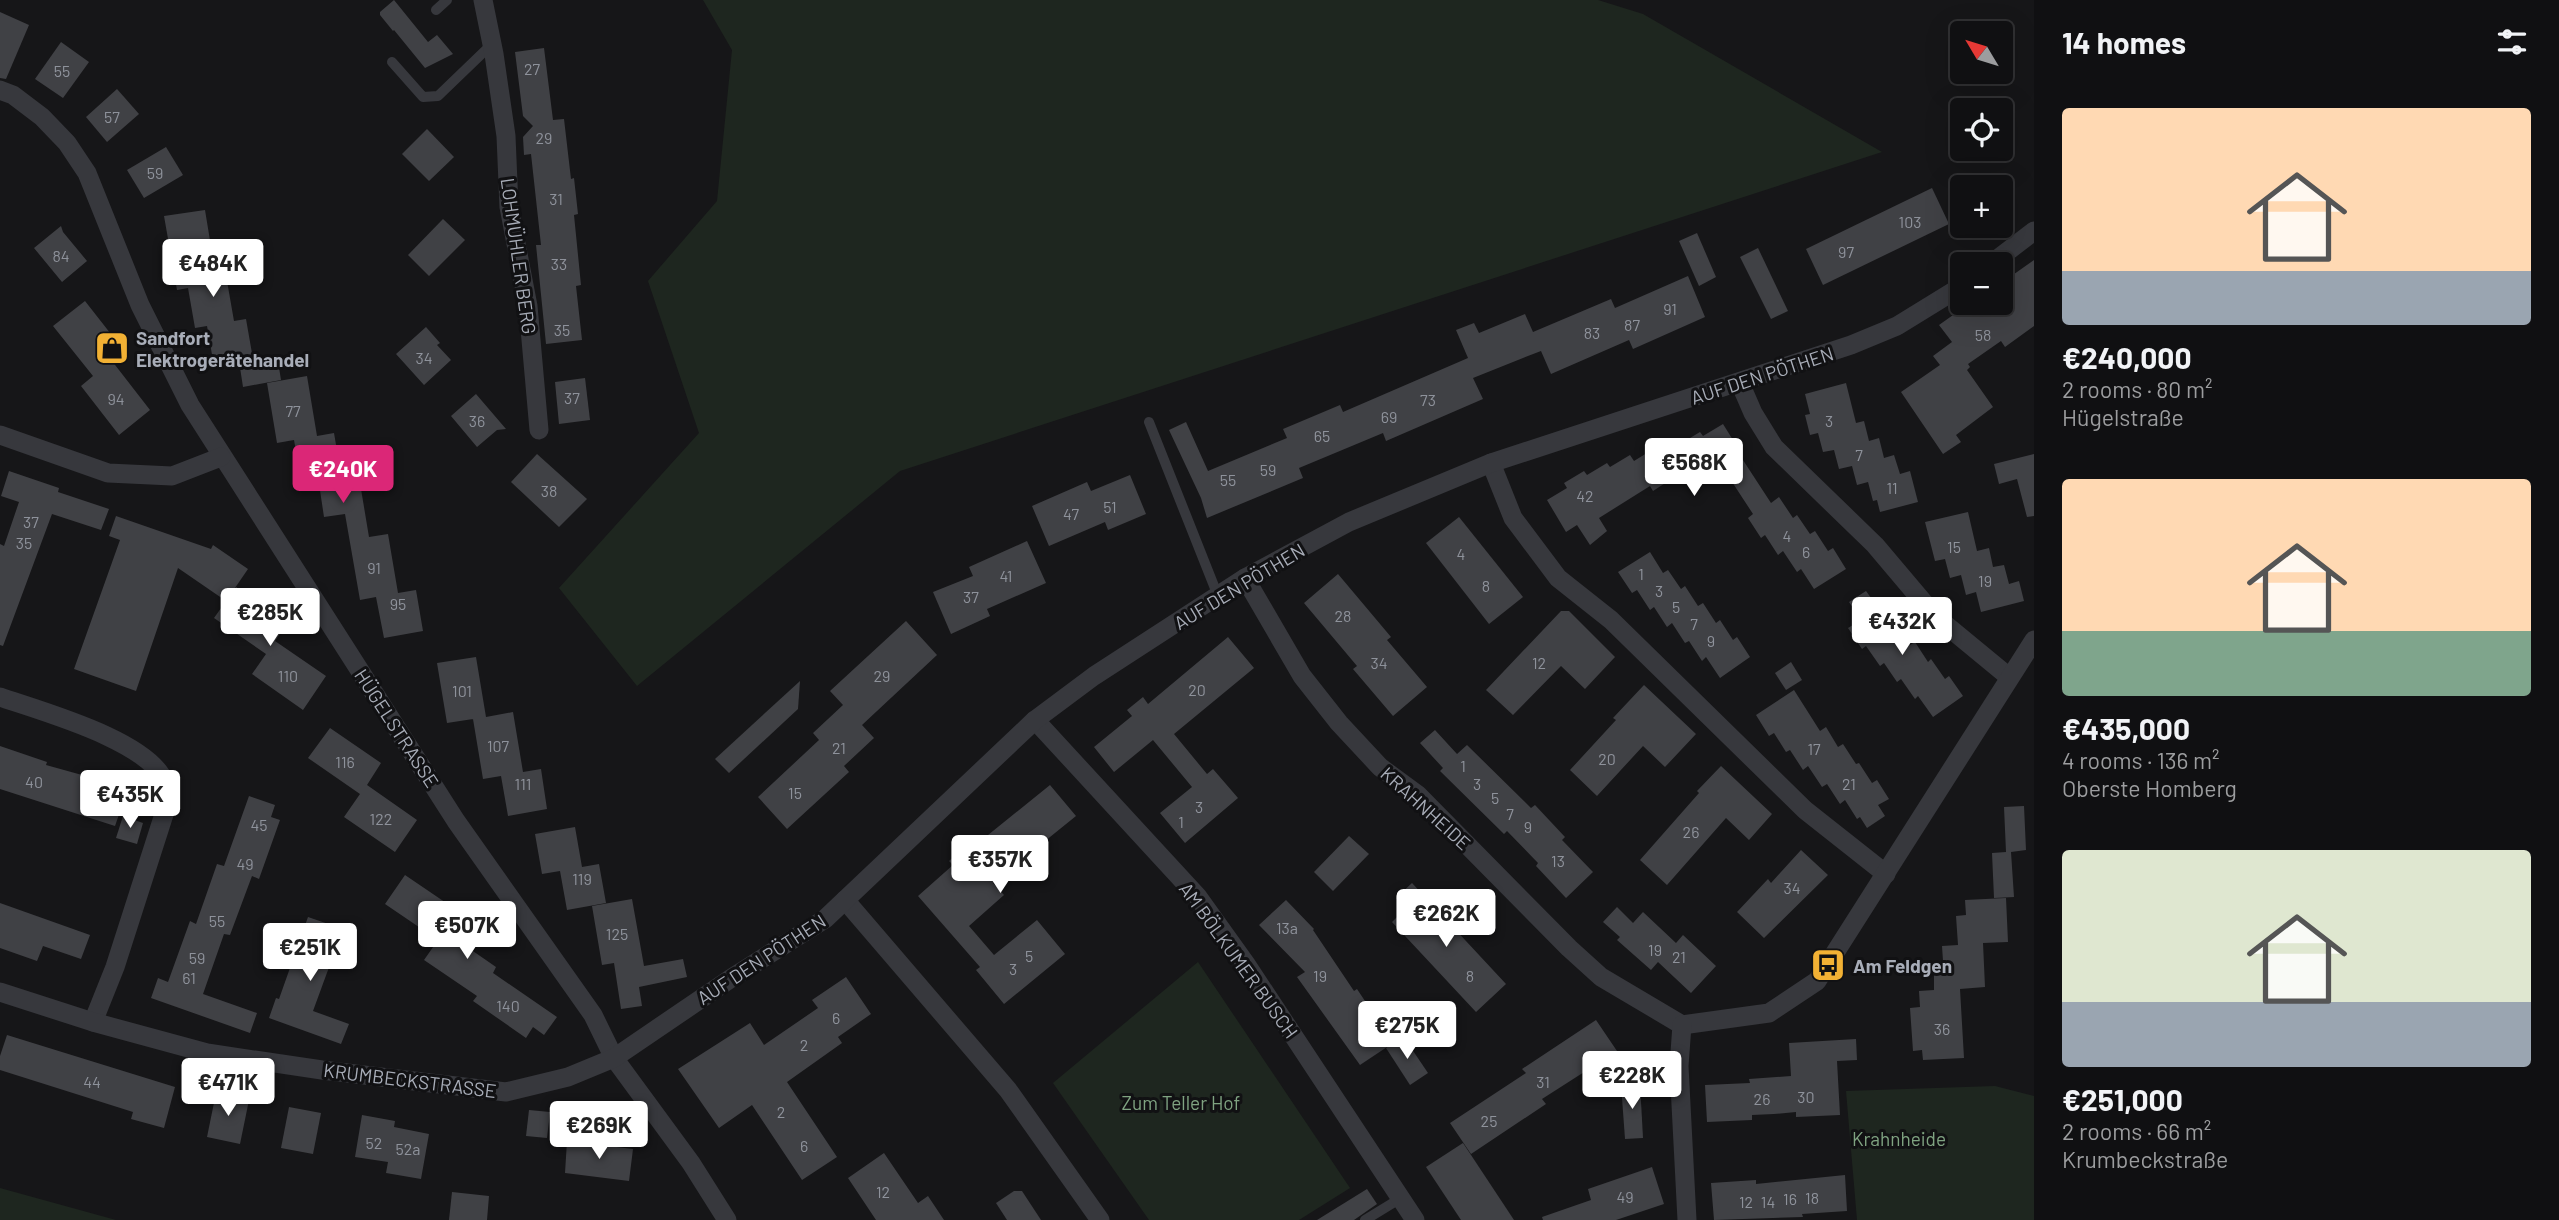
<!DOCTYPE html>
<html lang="en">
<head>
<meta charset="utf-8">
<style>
  body { margin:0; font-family:Barlow,sans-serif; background:#1e1e20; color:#f1f3f6; height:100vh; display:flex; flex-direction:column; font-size:26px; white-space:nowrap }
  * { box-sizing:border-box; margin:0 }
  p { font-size:23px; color:#9c9d9f }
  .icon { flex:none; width:38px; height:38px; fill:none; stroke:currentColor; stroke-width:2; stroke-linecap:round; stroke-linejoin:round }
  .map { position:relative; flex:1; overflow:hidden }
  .details { display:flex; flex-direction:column; background:#101012; width:525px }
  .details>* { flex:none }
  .needle { width:46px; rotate:308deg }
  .buttons { position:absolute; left:1950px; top:21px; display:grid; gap:14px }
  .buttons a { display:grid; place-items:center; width:63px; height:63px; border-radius:7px; background:#101012; box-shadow:0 7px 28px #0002,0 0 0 2px #303032; font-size:35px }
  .price { position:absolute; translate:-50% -60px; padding:0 16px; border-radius:7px; background:#fff; color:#222; font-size:23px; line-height:46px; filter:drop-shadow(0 2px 4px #0008) }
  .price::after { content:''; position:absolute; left:50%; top:42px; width:21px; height:16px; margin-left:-10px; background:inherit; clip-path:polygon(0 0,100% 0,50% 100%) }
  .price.active { background:#db2777; color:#fff }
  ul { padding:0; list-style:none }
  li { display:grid; align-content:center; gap:14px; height:371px; padding:0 28px }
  li span { display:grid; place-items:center; height:217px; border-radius:7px; color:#555 }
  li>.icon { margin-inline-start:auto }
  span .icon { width:126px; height:126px; fill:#fffc; stroke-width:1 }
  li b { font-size:30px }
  h2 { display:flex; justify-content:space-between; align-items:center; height:84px; padding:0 28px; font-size:30px }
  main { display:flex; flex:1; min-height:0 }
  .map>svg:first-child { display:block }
  .green { fill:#1e261f }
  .building { fill:#404145 }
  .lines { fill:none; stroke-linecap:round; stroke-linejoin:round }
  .service { stroke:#37383d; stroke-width:10 }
  .minor { stroke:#37383d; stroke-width:19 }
  .labels { text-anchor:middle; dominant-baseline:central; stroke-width:6; stroke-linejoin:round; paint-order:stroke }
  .number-label { font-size:16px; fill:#8e929b }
  .street-label { font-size:19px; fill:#a8adb8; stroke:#111113 }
  .poi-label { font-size:19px; font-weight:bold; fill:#a8adb8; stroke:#111113; text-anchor:start }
  .park-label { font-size:19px; fill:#7fa381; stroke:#111113 }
</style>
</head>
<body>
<main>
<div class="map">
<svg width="2034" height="1220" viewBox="0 0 2034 1220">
  <rect width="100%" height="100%" fill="#161618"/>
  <!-- green -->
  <g class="green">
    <polygon points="703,0 1598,0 1643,14 1882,152 900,471 637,686 559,588 699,433 648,281 717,201 732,50"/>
    <polygon points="1198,962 1350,1188 1299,1220 1149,1220 1053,1083"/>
    <polygon points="1995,1086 2034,1096 2034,1220 1857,1220 1846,1091"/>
    <polygon points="0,1188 116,1220 0,1220"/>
  </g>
  <!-- building -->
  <g class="building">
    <polygon points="394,0 428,42 437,35 453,54 425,68 394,30 393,31 380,15 380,12"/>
    <polygon points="0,12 29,25 6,79 0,78"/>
    <polygon points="61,42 89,62 63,98 35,79"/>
    <polygon points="544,48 553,120 564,119 571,179 574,178 578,214 574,215 581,285 576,286 582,340 546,344 536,245 541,245 531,154 524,155 523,137 533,126 523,116 515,52"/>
    <polygon points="117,89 139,114 107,142 86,117"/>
    <polygon points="427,129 454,157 429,181 402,154"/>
    <polygon points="166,147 183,175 144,198 127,170"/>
    <polygon points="1932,188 1949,224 1823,285 1806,249"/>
    <polygon points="205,210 217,283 227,281 234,321 246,319 253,359 248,360 277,355 281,380 243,387 239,361 214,366 207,326 195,328 188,288 177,290 164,216"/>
    <polygon points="443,219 465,240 429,276 408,255"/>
    <polygon points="61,226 63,232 87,261 62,282 34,248"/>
    <polygon points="1697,233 1716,277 1699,286 1679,241"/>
    <polygon points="1758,248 1788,311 1771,319 1740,257"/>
    <polygon points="2034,260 2034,326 2005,347 2001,341 1968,364 1970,367 1967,370 1993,407 1956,435 1961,442 1943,454 1901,392 1940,365 1933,356 1952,342 1939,325 1970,303 2000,303 2000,284"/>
    <polygon points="1688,276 1705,317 1633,349 1629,340 1551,374 1541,351 1523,358 1473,378 1483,399 1386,441 1383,433 1299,468 1303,478 1207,518 1201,498 1169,430 1186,422 1208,471 1287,438 1283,429 1340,405 1343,412 1468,358 1456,330 1474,323 1479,333 1525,314 1533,332 1611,299 1615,308"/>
    <polygon points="85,301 125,352 112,361 150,410 119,435 81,386 93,376 53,326"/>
    <polygon points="426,327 440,343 437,345 451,360 424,385 396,354"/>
    <polygon points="307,376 317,436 334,433 341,474 358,471 369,537 388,534 398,593 416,590 423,631 384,638 376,597 360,600 345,514 324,517 318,477 301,480 294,440 277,443 267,383"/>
    <polygon points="585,378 590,420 559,424 555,382"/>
    <polygon points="1846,383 1856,423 1864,421 1869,441 1879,438 1884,458 1894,455 1900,474 1910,471 1918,502 1880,512 1877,500 1873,501 1868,482 1857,485 1852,466 1839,469 1834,450 1823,452 1818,433 1810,435 1805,415 1810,414 1805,394"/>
    <polygon points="476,394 506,429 497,430 477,447 451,416"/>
    <polygon points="1723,424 1743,456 1741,457 1771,503 1779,497 1793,518 1797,515 1810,534 1815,531 1828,551 1833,548 1846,569 1814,589 1801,569 1797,572 1783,551 1778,555 1765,535 1761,538 1748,518 1753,514 1719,462 1699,475 1696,470 1676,483 1673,478 1653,491 1650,486 1599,518 1607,531 1590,545 1577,525 1566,532 1547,500 1567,488 1564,483 1584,471 1587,475 1607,463 1610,467 1630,455 1634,461 1655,448 1657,452 1677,439 1680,444 1700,432 1703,436"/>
    <polygon points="537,454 587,499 559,527 511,482"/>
    <polygon points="2034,454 2034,516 2027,517 2017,479 1999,484 1994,464"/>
    <polygon points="9,471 59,488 58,492 109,509 101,530 52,514 3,646 0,645 0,544 4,546 19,502 1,496"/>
    <polygon points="1130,475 1146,514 1108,530 1105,522 1049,546 1032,506 1087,482 1091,491"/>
    <polygon points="1968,512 1977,551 1989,548 1993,567 2004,565 2009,584 2019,581 2024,601 1981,612 1976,592 1966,595 1961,575 1950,578 1945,559 1935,561 1925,522"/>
    <polygon points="116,516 211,549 213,545 248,569 226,601 178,568 136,691 74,669 120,540 109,536"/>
    <polygon points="1459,517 1523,597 1489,624 1426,543"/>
    <polygon points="1027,541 1046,583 987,609 990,616 951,634 933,592 973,576 969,567"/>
    <polygon points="1650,552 1663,573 1668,570 1681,589 1685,586 1698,606 1703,603 1716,623 1720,620 1733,640 1737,637 1750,657 1720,678 1706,657 1702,661 1689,641 1685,643 1672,623 1667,627 1654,607 1650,610 1637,590 1632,593 1618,572"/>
    <polygon points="1338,574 1391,637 1387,640 1427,687 1393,716 1353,669 1357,666 1304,603"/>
    <polygon points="236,587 288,622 275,641 326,676 303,710 252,674 266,654 214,618"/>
    <polygon points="1866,591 1893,628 1897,625 1910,645 1915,642 1928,662 1931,659 1945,679 1949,676 1963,696 1933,717 1918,696 1915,699 1901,679 1897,682 1884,663 1880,666 1866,646 1862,649 1848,628 1861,620 1849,602"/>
    <polygon points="1561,611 1569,611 1615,657 1585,689 1561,666 1513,715 1486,690"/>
    <polygon points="906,621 937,655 862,725 874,738 844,766 849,772 787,829 758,797 819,740 813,733 843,705 830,691"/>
    <polygon points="1228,637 1254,668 1174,734 1207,774 1213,769 1238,798 1185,843 1160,813 1192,787 1153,740 1114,772 1094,747 1132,716 1127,710 1143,697 1148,704"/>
    <polygon points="476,657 486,717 513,712 523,772 541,769 547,809 508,816 501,776 483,779 473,719 486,717 447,723 437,663"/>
    <polygon points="1791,662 1802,680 1786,690 1775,673"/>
    <polygon points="800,681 798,709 729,773 715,759"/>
    <polygon points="1644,685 1696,734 1665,767 1643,746 1597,796 1570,770 1616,720 1613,718"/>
    <polygon points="1794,690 1820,731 1826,727 1838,747 1843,744 1856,764 1859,763 1872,783 1877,780 1889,799 1878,805 1885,816 1867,828 1860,817 1857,819 1845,800 1840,804 1827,784 1822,787 1808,766 1803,770 1790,750 1786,752 1774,733 1769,736 1756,715"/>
    <polygon points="330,728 381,763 367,785 417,820 395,852 344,817 360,794 308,758"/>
    <polygon points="1435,730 1457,754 1467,745 1531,808 1535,805 1565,837 1562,840 1593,872 1566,898 1536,866 1538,863 1507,831 1504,834 1440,771 1443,768 1420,743"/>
    <polygon points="0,746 47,762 46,765 118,785 113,799 123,803 115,826 0,789"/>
    <polygon points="1721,766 1772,814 1749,840 1726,818 1667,885 1640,860 1699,793 1697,791"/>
    <polygon points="1050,785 1076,816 993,883 1004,895 969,926 994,955 1037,920 1065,954 1004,1004 976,970 980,967 918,896 953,865 949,861 964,848 967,852"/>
    <polygon points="249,796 275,805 271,817 280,820 259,879 252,876 230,935 224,934 203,994 257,1013 250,1033 151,998 158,978 168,982 190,921 196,924 217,864 224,866"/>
    <polygon points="2024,806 2026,850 2011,852 2014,897 1994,898 1992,853 2006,852 2004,807"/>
    <polygon points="123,816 143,823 137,844 116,838"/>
    <polygon points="575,827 582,867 599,864 606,903 567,910 560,871 542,874 535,834"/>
    <polygon points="1349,836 1369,854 1333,891 1314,872"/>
    <polygon points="1801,850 1828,875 1764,938 1737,912 1768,879 1771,883"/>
    <polygon points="405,875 458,911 444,931 496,967 493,973 557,1017 544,1035 533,1027 526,1038 473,1001 477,996 424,960 438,940 385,904"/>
    <polygon points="1412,883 1506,984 1476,1012 1392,922 1405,909 1396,898"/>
    <polygon points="2006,898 2008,942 1983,943 1985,987 1960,989 1964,1058 1923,1060 1922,1050 1913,1051 1910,1008 1920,1007 1919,991 1934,990 1934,962 1943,961 1942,946 1958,945 1956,916 1966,915 1965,900"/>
    <polygon points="632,899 644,966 683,959 687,977 639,987 642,1006 621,1009 614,963 602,965 592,906"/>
    <polygon points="1286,900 1314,929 1313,930 1354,991 1357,989 1393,1043 1360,1065 1297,977 1305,972 1259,925"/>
    <polygon points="0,903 90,935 81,959 43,946 37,961 0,948"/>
    <polygon points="1617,907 1633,923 1643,912 1676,943 1683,935 1716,966 1691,993 1658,962 1651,970 1617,940 1620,937 1603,922"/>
    <polygon points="308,917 343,929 313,1011 349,1024 341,1044 269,1018 276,998 279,999"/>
    <polygon points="846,977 871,1014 838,1037 842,1043 787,1082 837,1157 802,1180 752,1105 719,1128 678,1069 750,1023 764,1045 818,1008 812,1000"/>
    <polygon points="1596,1020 1617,1051 1542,1099 1546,1104 1471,1154 1450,1123 1526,1073 1522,1069"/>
    <polygon points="7,1035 175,1087 164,1128 131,1119 133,1112 0,1070 0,1056"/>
    <polygon points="1403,1036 1428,1073 1410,1085 1386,1048"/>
    <polygon points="1856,1039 1857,1060 1837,1061 1840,1115 1796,1117 1796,1112 1774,1114 1752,1115 1752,1120 1707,1122 1705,1085 1750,1083 1749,1079 1791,1076 1789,1043"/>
    <polygon points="1640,1083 1643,1138 1625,1139 1621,1084"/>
    <polygon points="216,1093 249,1100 240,1144 207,1137"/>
    <polygon points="289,1107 321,1113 313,1154 281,1148"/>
    <polygon points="529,1110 550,1112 547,1138 526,1136"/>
    <polygon points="362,1115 395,1121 394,1127 429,1134 421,1179 386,1173 388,1162 355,1157"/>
    <polygon points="567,1141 633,1149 629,1181 565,1173"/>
    <polygon points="1463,1143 1471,1155 1514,1220 1461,1220 1426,1167"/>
    <polygon points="884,1153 918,1203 928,1196 944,1220 876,1220 848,1178"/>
    <polygon points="1652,1167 1664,1204 1616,1220 1543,1220 1542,1217 1591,1200 1588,1189"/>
    <polygon points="1845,1175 1847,1211 1802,1214 1803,1217 1714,1220 1711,1183 1756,1180 1756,1184"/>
    <polygon points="1367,1189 1377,1204 1354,1220 1317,1220"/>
    <polygon points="1014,1191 1022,1191 1041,1220 1007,1220 996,1203"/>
    <polygon points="452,1192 489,1196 487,1220 449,1220"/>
  </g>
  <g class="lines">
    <!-- service -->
    <g class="service">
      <polyline points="436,10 447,0"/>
      <polyline points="392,62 423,97 438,96 492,44"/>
      <polyline points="1149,422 1218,596"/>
      <polyline points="1365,1220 1401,1198"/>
    </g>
    <!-- minor -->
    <g class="minor">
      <polyline points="483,0 494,54 506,136 509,207 528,306 539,430"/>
      <polyline points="0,90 13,95 42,117 67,143 87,173 140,305 190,405 456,821 593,1015 614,1058 691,1163 727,1220"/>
      <polyline points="1991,264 2034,231"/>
      <polyline points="1740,383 1753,413 1774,447 1875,545 1935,616 2009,677"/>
      <polyline points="0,435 108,473 172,476 221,457"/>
      <polyline points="1491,463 1513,518 1558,578 1611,620 1805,810 1886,874"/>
      <polyline points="1245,578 1302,676 1339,723 1380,767 1418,795 1569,948 1601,977 1682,1025 1769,1013 1817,981 2034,640"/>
      <path d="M0 697C40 711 151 741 165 783 167 789 166 798 167 805L115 967 93 1022"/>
      <polyline points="1035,720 1198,897 1246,964 1415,1220"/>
      <polyline points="845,900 1008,1090 1100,1220"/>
      <polyline points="0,992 93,1022 207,1053 322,1070 506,1092 568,1077 614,1058 730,979 825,919 1035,720 1094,676 1245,578 1349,522 1491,463 1851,345 1897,326 1962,286"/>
      <polyline points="1682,1025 1679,1066 1687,1220"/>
    </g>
  </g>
  <!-- icons -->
  <defs>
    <g id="shop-square" transform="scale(1.75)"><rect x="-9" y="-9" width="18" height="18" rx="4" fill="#f2b134" stroke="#111113"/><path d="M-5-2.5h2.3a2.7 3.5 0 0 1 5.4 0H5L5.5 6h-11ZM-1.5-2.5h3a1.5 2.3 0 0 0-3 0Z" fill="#111"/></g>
    <g id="bus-square" transform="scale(1.75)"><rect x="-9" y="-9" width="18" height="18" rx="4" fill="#f2b134" stroke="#111113"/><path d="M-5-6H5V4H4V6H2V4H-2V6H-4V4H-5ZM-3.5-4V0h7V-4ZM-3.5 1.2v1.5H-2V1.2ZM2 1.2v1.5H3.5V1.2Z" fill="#111"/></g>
  </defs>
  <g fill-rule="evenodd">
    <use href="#shop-square" x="112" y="348"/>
    <use href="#bus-square" x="1828" y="965"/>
  </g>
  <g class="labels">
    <!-- number labels -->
    <g class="number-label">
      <text x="532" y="68">27</text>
      <text x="62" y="70">55</text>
      <text x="112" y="116">57</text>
      <text x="544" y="137">29</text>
      <text x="155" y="172">59</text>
      <text x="556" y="198">31</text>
      <text x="1910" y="221">103</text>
      <text x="1846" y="251">97</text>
      <text x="61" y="255">84</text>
      <text x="559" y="263">33</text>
      <text x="1670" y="308">91</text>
      <text x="1632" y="324">87</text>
      <text x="562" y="329">35</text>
      <text x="1592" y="332">83</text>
      <text x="1983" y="334">58</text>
      <text x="424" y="357">34</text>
      <text x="572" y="397">37</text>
      <text x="116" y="398">94</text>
      <text x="1428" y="399">73</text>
      <text x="293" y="410">77</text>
      <text x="1389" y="416">69</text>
      <text x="477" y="420">36</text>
      <text x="1829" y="420">3</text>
      <text x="1322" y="435">65</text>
      <text x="1859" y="454">7</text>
      <text x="1268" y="469">59</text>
      <text x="1228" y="479">55</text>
      <text x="1892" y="487">11</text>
      <text x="549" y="490">38</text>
      <text x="1585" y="495">42</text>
      <text x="1110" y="506">51</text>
      <text x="1071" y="513">47</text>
      <text x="31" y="521">37</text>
      <text x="1787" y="535">4</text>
      <text x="24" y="542">35</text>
      <text x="1954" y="546">15</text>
      <text x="1806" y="551">6</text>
      <text x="1461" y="553">4</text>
      <text x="374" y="567">91</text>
      <text x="1641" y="573">1</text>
      <text x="1006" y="575">41</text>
      <text x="1985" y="580">19</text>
      <text x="1486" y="585">8</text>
      <text x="1659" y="590">3</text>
      <text x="971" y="596">37</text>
      <text x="398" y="603">95</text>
      <text x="1676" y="606">5</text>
      <text x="1343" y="615">28</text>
      <text x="1694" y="623">7</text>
      <text x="1711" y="640">9</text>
      <text x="1379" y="662">34</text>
      <text x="1539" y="662">12</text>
      <text x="288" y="675">110</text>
      <text x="882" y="675">29</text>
      <text x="1197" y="689">20</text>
      <text x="462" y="690">101</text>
      <text x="498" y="745">107</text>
      <text x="839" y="747">21</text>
      <text x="1814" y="748">17</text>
      <text x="1607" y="758">20</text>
      <text x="345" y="761">116</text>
      <text x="1463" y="765">1</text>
      <text x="34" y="781">40</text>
      <text x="523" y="783">111</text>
      <text x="1477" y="783">3</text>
      <text x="1849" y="783">21</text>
      <text x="795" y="792">15</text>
      <text x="1495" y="797">5</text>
      <text x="1199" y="806">3</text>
      <text x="1510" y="813">7</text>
      <text x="381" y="818">122</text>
      <text x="1181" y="821">1</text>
      <text x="259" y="824">45</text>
      <text x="1528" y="826">9</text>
      <text x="1691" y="831">26</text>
      <text x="1558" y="860">13</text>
      <text x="245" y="863">49</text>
      <text x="582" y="878">119</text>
      <text x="1792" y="887">34</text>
      <text x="217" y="920">55</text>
      <text x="1287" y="927">13a</text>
      <text x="617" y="933">125</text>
      <text x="1655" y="949">19</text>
      <text x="1029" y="955">5</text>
      <text x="1679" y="956">21</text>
      <text x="197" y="957">59</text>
      <text x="1013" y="968">3</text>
      <text x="1320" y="975">19</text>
      <text x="1470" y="975">8</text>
      <text x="189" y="977">61</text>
      <text x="508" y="1005">140</text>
      <text x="836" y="1017">6</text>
      <text x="1942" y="1028">36</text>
      <text x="804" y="1044">2</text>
      <text x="92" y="1081">44</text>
      <text x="1543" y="1081">31</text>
      <text x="1806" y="1096">30</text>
      <text x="1762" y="1098">26</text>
      <text x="781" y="1111">2</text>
      <text x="1489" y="1120">25</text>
      <text x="374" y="1142">52</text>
      <text x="804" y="1145">6</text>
      <text x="408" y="1148">52a</text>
      <text x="883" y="1191">12</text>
      <text x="1625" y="1196">49</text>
      <text x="1812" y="1197">18</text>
      <text x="1790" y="1198">16</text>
      <text x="1746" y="1201">12</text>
      <text x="1768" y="1201">14</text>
    </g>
    <!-- street labels -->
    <g class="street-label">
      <text transform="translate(519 256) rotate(82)">LOHMÜHLER BERG</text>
      <text transform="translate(1762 375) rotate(-18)">AUF DEN PÖTHEN</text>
      <text transform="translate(1239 586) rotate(-31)">AUF DEN PÖTHEN</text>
      <text transform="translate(397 728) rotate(57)">HÜGELSTRASSE</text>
      <text transform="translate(1426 808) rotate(42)">KRAHNHEIDE</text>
      <text transform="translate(761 959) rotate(-33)">AUF DEN PÖTHEN</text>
      <text transform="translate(1239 960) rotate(54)">AM BÖLKUMER BUSCH</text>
      <text transform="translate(410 1080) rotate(7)">KRUMBECKSTRASSE</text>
    </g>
    <!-- poi labels -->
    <g class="poi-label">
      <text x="136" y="337">Sandfort<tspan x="136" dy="22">Elektrogerätehandel</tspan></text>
      <text x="1853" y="965">Am Feldgen</text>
    </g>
    <!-- park labels -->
    <g class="park-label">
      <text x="1181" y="1102">Zum Teller Hof</text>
      <text x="1899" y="1138">Krahnheide</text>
    </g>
  </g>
</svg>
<div class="buttons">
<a><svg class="needle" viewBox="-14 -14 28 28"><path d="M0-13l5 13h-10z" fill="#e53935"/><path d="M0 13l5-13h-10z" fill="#9c9d9f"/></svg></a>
<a><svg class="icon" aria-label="locate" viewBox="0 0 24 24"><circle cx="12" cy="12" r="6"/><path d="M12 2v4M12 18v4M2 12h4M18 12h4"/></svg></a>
<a>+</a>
<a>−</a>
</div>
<b class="price" style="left:213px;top:299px">€484K</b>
<b class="price" style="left:1694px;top:498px">€568K</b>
<b class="price active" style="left:343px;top:505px">€240K</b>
<b class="price" style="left:270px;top:648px">€285K</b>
<b class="price" style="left:1902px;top:657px">€432K</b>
<b class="price" style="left:130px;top:830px">€435K</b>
<b class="price" style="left:1000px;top:895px">€357K</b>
<b class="price" style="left:1446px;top:949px">€262K</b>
<b class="price" style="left:467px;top:961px">€507K</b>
<b class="price" style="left:310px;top:983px">€251K</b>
<b class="price" style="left:1407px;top:1061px">€275K</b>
<b class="price" style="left:1632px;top:1111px">€228K</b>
<b class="price" style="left:228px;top:1118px">€471K</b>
<b class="price" style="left:599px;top:1161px">€269K</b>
</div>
<section class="details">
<h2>14 homes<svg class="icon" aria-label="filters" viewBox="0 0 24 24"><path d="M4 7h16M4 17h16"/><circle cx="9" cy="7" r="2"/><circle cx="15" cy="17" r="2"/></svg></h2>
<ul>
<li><span style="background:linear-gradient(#ffd9b3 75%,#9aa5b1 0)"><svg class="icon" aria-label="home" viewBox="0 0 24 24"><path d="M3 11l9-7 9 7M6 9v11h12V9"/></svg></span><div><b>€240,000</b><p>2 rooms · 80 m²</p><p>Hügelstraße</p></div></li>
<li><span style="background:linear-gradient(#ffd9b3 70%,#7fa58c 0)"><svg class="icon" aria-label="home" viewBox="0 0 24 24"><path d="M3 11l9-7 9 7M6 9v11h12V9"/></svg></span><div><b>€435,000</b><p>4 rooms · 136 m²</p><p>Oberste Homberg</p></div></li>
<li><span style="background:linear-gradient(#dfe7d0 70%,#9aa5b1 0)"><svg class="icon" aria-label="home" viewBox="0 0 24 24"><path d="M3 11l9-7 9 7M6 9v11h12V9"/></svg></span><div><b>€251,000</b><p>2 rooms · 66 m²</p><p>Krumbeckstraße</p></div></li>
</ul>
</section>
</main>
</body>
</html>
